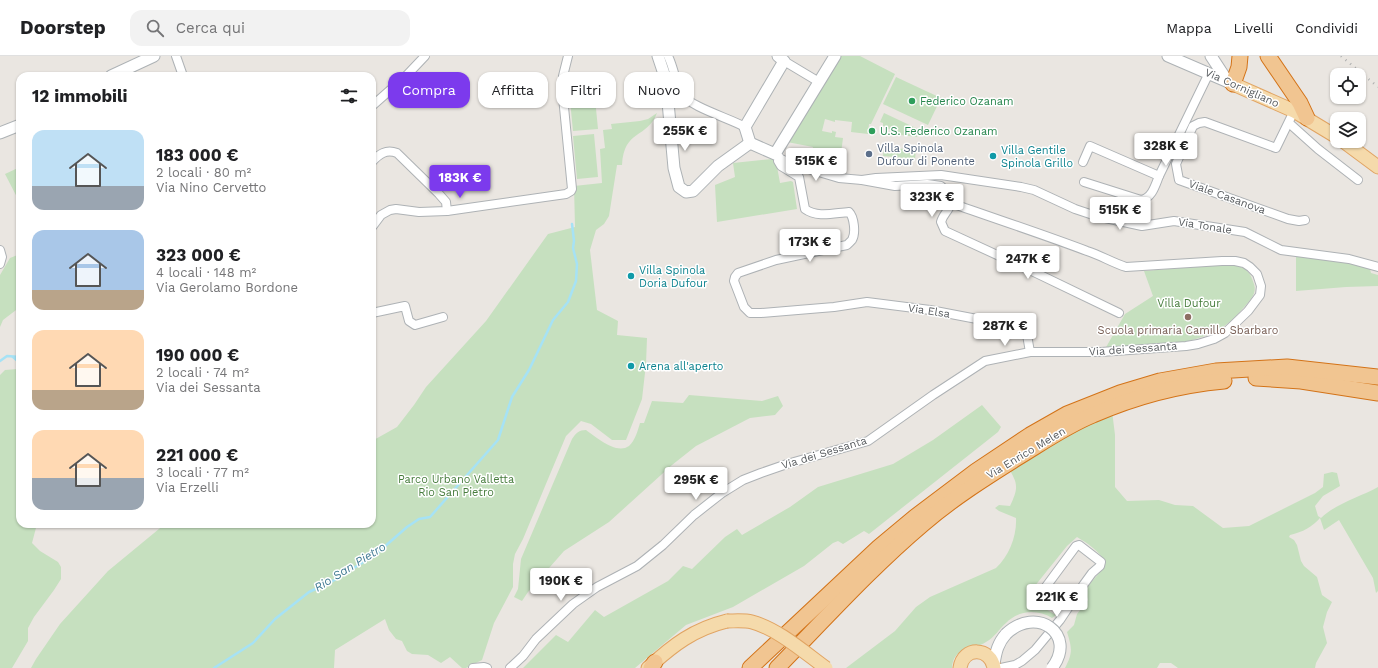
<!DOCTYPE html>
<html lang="it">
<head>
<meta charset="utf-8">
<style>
  body { margin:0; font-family:"Work Sans",sans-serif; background:#f2f2f2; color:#202124; height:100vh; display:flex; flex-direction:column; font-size:15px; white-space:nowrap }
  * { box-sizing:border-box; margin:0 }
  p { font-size:13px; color:#757577 }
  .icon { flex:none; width:22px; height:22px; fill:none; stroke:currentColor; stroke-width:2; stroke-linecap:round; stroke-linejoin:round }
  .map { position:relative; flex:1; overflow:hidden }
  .drawer { position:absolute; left:16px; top:16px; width:360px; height:456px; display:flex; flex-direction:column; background:#fff; border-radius:12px; box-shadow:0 1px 3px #0004 }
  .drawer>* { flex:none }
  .banner { position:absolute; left:388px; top:16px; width:380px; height:36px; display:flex; gap:8px }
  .controls { position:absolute; left:1330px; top:12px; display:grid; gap:8px }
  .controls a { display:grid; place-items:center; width:36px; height:36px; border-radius:8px; background:#fff; box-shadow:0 1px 3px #0004; font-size:20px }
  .price { position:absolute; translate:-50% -34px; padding:0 9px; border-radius:4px; background:#fff; color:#222; font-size:13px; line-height:26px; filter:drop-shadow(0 1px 2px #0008) }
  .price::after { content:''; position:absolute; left:50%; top:24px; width:12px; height:9px; margin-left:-6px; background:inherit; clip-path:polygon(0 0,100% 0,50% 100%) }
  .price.selected { background:#7c3aed; color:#fff }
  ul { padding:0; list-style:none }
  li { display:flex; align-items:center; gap:12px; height:100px; padding:0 16px }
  li span { display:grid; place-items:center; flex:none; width:112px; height:80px; border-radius:12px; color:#555 }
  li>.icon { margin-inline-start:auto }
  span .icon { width:48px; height:48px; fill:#fffc; stroke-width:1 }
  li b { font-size:17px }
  h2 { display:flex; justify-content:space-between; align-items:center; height:48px; padding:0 16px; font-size:17px }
  .tag { padding:0 14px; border-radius:12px; background:#fff; box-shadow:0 1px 3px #0004; font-size:14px; line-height:36px }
  .tag.selected { background:#7c3aed; color:#fff }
  header { display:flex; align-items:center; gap:24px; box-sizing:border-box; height:56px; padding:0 20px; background:#fff; border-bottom:1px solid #e0e0e0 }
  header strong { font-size:19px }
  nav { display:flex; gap:22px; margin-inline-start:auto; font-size:14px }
  .search { width:280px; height:36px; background:#f2f2f2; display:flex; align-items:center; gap:10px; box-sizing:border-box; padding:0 14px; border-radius:12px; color:#757577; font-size:15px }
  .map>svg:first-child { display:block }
  .green { fill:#c6e0bf }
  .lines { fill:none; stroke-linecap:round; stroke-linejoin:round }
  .stream { stroke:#a6e2f5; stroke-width:2.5 }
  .street-casing { stroke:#aeb2b5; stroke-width:10 }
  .secondary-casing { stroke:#adb2b5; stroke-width:13 }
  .primary-casing { stroke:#e1a463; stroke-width:15 }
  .highway-casing { stroke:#d37318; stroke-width:17 }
  .street { stroke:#fff; stroke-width:8 }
  .secondary { stroke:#fff; stroke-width:11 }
  .primary { stroke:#f5daab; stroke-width:13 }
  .highway { stroke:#f1c591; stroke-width:15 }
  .rail { stroke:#adaeae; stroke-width:2.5; stroke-dasharray:1 5; stroke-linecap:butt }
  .secondary-bridge-casing { stroke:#adb2b5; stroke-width:13; stroke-linecap:butt }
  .primary-bridge-casing { stroke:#e1a463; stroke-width:15; stroke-linecap:butt }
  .secondary-bridge { stroke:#fff; stroke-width:11 }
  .primary-bridge { stroke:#f5daab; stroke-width:13 }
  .leisure-dot { fill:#2e9e5b; stroke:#fff; stroke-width:1.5 }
  .service-dot { fill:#5c6f8a; stroke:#fff; stroke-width:1.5 }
  .culture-dot { fill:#0f9aa8; stroke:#fff; stroke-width:1.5 }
  .education-dot { fill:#8d6e63; stroke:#fff; stroke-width:1.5 }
  .labels { text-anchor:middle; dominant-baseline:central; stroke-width:3; stroke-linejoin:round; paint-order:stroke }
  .street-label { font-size:11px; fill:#595d60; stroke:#fff }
  .leisure-label { font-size:11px; fill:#27864d; stroke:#fff; text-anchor:start }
  .service-label { font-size:11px; fill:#4e5e75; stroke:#fff; text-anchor:start }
  .culture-label { font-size:11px; fill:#0d838f; stroke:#fff; text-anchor:start }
  .park-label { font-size:11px; fill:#467c3c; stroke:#fff }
  .education-label { font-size:11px; fill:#785e54; stroke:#fff }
  .water-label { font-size:12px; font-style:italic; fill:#417a93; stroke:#fff }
</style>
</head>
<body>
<header>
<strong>Doorstep</strong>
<div class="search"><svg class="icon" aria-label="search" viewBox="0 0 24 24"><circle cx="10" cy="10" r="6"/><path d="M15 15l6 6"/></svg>Cerca qui</div>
<nav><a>Mappa</a><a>Livelli</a><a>Condividi</a></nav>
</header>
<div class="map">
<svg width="1378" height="612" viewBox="0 0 1378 612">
  <rect width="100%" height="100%" fill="#eae6e1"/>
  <!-- green -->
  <g class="green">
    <polygon points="839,0 860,0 895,18 871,68 869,68 868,78 851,76 852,66 835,64 835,66 825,63 822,75 832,77 832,75 836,76 835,81 843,82 841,97 833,96 832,117 816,112 820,96 812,95 813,91 787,86"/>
    <polygon points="896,21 941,42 928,69 883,48"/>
    <polygon points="593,22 598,73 573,75 568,24"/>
    <path d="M657 57C647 83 624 73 622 109H617L609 160 604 168 596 174 590 194 597 254 618 265 617 279 647 282 646 308 642 343 626 384H612L591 368 581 365 566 380 523 483 515 498 513 508V531L494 567 482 604 466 612H462L450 601 441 607 428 599 412 598 407 595 402 585 396 583 389 574 385 563 335 594 334 612H31L36 603 60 568 108 515 165 468H372V385L397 371 414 349 426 331 486 265 548 178 575 171 574 130 602 127 600 93 605 92 603 74 612 73 611 68 640 65 648 63Z"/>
    <polygon points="884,57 918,73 917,81 901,79 883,70 883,67 880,66"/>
    <polygon points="594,78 598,121 577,123 573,80"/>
    <polygon points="884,91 916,94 915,103 883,100"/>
    <polygon points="772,103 776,105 780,127 791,125 793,126 797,153 717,166 715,129 735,121 733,107"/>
    <polygon points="20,111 20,147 5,118"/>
    <polygon points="20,198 20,251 3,264 0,271 0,219 10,202"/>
    <polygon points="1296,199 1350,206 1370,213 1371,217 1378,219 1378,230 1346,231 1296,235"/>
    <path d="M1228 208C1244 211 1249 212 1254 228 1257 237 1251 243 1246 249 1238 258 1231 266 1221 272 1190 292 1141 290 1105 293L1125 258 1153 240 1144 215Z"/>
    <polygon points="18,313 20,313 20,468 37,468 32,487 40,495 58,506 61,511 61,523 54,534 34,561 28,572 28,585 12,612 0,612 0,319 5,314"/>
    <path d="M689 339 762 345 778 340 783 350 775 359 750 362 696 390 672 409 609 466 564 495 528 536 522 545 514 541 518 533 521 503 572 383C576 377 579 374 586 374 596 381 616 399 629 390 635 385 638 374 640 367H644L652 345 683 347Z"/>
    <polygon points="982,349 1001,371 998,376 869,478 864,475 843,488 838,485 833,487 804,510 733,551 686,569 635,612 523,612 556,579 568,586 595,554 604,561 668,525 683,510 692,513 725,481 737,473 742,479 790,451 818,431 893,408 933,384"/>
    <path d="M1112 355 1115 379V431L1127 445 1159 444 1175 449 1193 450 1223 472 1249 470 1315 437 1323 431 1324 418 1332 416 1337 417 1340 430 1323 440 1315 450 1318 460 1321 462C1335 448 1360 441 1378 431V535L1376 537 1373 522 1339 464 1324 474 1320 462C1312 471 1303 476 1290 479L1289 481 1294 484 1297 489 1301 505 1304 510 1317 521 1322 539 1332 546 1327 556 1323 571 1327 587 1316 607 1315 612H1178L1171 607H1160L1157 612H1065C1073 597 1072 592 1067 576L1074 569 1077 558 1088 544 1086 538 1084 536C1089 526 1103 516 1106 506 1098 495 1089 488 1077 481L1067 490 1030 536C1031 547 1048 554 1056 559L1052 562C1037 553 1019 554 1006 567 999 573 995 581 986 586 973 595 953 590 952 612H846L895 575 916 551 930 541 996 512C1009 500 1017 480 1016 462L999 455 995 452 999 449 1010 450C1019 431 1018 427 1007 410Z"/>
  </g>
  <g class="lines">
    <!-- stream -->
    <g class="stream">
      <polyline points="13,301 20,307"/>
      <polyline points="0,305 7,300 20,301"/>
      <polyline points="214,612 253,587 275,563 309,536 331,526 375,499 407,471 419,463 430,461 498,384 512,341 529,314 553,264 568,246 576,225 577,208 573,192 574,185 572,168"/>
    </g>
    <!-- street casing -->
    <g class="street-casing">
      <g id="street">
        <polyline points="176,0 183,20"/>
        <path d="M668 0C674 12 675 26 682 38 690 51 729 62 745 71"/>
        <polyline points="784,5 819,26"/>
        <polyline points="372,50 406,20 425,0"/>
        <polyline points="1294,55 1276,92 1205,66 1199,67 1193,70 1176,108 1179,124 1288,163 1299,165 1305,164"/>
        <polyline points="1289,67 1318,93 1358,124"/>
        <polyline points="775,98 781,103 795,109 839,122 862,124 876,122 941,119 1021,131 1034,134 1075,153 1096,160 1142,170 1174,165 1245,176 1281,194 1349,203 1378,211"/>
        <path d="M779 101 778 105 781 110 799 121 805 153C817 162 834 157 849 156 854 161 856 177 852 184 852 184 848 188 847 189L776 204 738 217 735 221 734 225 744 251 750 257H761L834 251 867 246 930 254 1003 268 1027 279 1030 296"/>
        <path d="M372 106C379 98 386 93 397 97L439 138 446 146 447 155"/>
        <polyline points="1083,106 1090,90 1159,120 1209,17"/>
        <path d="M1084 126 1141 144C1152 142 1155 130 1159 120"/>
        <path d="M951 147C949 155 943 158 941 166L945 175 1034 216 1119 257"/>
        <polyline points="372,171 381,159 390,154 396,153 419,156 447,155 566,138 571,135 572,133 563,41 563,20 568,0"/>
        <polyline points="0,194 2,201 0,208"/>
        <polyline points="372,257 405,250 409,265 415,269 443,261"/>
        <polyline points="473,612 484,611 487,612"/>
        <path d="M510 612 523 600 536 583 573 548 597 531 637 510 663 489 694 459 722 437 743 424 761 417 787 408 868 385 933 339 985 305 1030 296H1101L1186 290 1198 288 1214 283 1225 277 1248 255 1260 239 1261 230 1257 218 1250 211 1244 207 1235 205H1222L1126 211C1113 207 1100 199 1087 195 1042 178 996 163 951 147L949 144 944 133 941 130 927 128 895 130 862 124"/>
        <polyline points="1001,612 1015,609 1022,605 1035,594 1060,564 1084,528 1092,517 1100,510 1101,506 1079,489 1076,490 1042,536 1043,538 1050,543"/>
      </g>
    </g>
    <!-- secondary casing -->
    <g class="secondary-casing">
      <g id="secondary">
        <polyline points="658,0 666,24 674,112 679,131 686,136 693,135 718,110 750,87"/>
        <polyline points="1168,0 1233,28"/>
        <polyline points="1211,0 1228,26"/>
        <polyline points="111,20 154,0"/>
        <polyline points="0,77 20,69"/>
        <polyline points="750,87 775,98 835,0"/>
        <polyline points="750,87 745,71 784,5 778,0"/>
        <path d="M994 608C996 595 998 587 1006 578"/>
      </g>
    </g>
    <!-- primary casing -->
    <g class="primary-casing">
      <g id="primary">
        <polyline points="1233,28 1294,55 1337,81"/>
        <polyline points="1343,85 1378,111"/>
        <path d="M648 612C673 589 694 573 727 565"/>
        <path d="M960 612C963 590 991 591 994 612"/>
      </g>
    </g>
    <!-- highway casing -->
    <g class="highway-casing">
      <g id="highway">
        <polyline points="1268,0 1300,47 1307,62"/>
        <polyline points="1233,28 1239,11 1240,0"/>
        <polyline points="1256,322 1301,325 1378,337"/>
        <polyline points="651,612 655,606"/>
        <polyline points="750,612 879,491 915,461 976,415 1030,379 1067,358 1120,337 1160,325 1216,315 1287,311 1378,321"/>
        <path d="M777 612C825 563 871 512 923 468 952 443 985 422 1017 402 1042 387 1066 370 1093 359 1134 341 1180 329 1224 325"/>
      </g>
    </g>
    <!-- street -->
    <use href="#street" class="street"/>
    <!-- secondary -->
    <use href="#secondary" class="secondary"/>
    <!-- primary -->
    <use href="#primary" class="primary"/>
    <!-- highway -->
    <use href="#highway" class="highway"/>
    <!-- rail -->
    <polyline class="rail" points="1341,0 1378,31"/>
    <!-- secondary-bridge casing -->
    <g class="secondary-bridge-casing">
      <path id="secondary-bridge" d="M1006 578C1036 549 1078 578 1052 612"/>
    </g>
    <!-- primary-bridge casing -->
    <g class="primary-bridge-casing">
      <path id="primary-bridge" d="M727 565C735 565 744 564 752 566 778 573 804 596 826 612"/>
    </g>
    <!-- secondary-bridge -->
    <use href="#secondary-bridge" class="secondary-bridge"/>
    <!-- primary-bridge -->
    <use href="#primary-bridge" class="primary-bridge"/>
  </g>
  <!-- markers -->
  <g class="leisure-dot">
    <circle cx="912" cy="45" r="4"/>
    <circle cx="872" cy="75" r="4"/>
  </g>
  <circle class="service-dot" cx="869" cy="98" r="4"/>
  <g class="culture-dot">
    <circle cx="993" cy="100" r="4"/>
    <circle cx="631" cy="220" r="4"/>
    <circle cx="631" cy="310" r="4"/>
  </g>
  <circle class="education-dot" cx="1188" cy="261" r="4"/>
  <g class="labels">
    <!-- street labels -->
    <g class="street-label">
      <text transform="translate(1242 32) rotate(24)">Via Cornigliano</text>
      <text transform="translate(1227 141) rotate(20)">Viale Casanova</text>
      <text transform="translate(1205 170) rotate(9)">Via Tonale</text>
      <text transform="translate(929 255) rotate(9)">Via Elsa</text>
      <text transform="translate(1133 293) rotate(-4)">Via dei Sessanta</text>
      <text transform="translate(824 397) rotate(-17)">Via dei Sessanta</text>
      <text transform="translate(1026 397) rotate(-31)">Via Enrico Melen</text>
    </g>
    <!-- leisure labels -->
    <g class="leisure-label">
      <text x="920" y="45">Federico Ozanam</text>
      <text x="880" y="75">U.S. Federico Ozanam</text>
    </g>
    <!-- service labels -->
    <g class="service-label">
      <text x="877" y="92">Villa Spinola<tspan x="877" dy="13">Dufour di Ponente</tspan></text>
    </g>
    <!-- culture labels -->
    <g class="culture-label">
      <text x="1001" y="94">Villa Gentile<tspan x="1001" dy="13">Spinola Grillo</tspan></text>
      <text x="639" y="214">Villa Spinola<tspan x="639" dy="13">Doria Dufour</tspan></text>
      <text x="639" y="310">Arena all'aperto</text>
    </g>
    <!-- park labels -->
    <g class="park-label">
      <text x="1189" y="247">Villa Dufour</text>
      <text x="456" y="423">Parco Urbano Valletta<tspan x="456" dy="13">Rio San Pietro</tspan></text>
    </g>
    <!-- education labels -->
    <g class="education-label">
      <text x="1188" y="274">Scuola primaria Camillo Sbarbaro</text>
    </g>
    <!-- water labels -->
    <g class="water-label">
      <text transform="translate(350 511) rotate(-32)">Rio San Pietro</text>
    </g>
  </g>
</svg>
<div class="controls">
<a><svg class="icon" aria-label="locate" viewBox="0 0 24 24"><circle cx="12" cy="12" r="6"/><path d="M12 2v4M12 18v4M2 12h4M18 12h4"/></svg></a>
<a><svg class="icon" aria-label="layers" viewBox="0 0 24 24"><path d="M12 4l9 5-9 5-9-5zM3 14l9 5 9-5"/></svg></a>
</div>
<b class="price" style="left:685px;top:96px">255K €</b>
<b class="price" style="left:1166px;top:111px">328K €</b>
<b class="price" style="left:816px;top:126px">515K €</b>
<b class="price selected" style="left:460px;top:143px">183K €</b>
<b class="price" style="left:932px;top:162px">323K €</b>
<b class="price" style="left:1120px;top:175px">515K €</b>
<b class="price" style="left:810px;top:207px">173K €</b>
<b class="price" style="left:1028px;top:224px">247K €</b>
<b class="price" style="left:1005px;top:291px">287K €</b>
<b class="price" style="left:696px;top:445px">295K €</b>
<b class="price" style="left:561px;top:546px">190K €</b>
<b class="price" style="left:1057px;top:562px">221K €</b>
<div class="banner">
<a class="tag selected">Compra</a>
<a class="tag">Affitta</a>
<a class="tag">Filtri</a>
<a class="tag">Nuovo</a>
</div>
<section class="drawer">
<h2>12 immobili<svg class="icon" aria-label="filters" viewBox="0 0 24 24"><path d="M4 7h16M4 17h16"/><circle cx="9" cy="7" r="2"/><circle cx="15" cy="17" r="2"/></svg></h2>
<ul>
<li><span style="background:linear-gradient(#bfe0f5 70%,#9aa5b1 0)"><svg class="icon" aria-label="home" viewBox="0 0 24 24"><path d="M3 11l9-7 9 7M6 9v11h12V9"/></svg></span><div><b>183 000 €</b><p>2 locali · 80 m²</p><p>Via Nino Cervetto</p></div></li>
<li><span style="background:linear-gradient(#a9c7e8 75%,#b9a48a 0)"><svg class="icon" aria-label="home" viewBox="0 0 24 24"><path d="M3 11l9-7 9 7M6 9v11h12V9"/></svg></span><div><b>323 000 €</b><p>4 locali · 148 m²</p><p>Via Gerolamo Bordone</p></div></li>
<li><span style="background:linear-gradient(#ffd9b3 75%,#b9a48a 0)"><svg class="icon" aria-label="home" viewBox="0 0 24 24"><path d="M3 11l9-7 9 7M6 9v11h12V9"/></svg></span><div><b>190 000 €</b><p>2 locali · 74 m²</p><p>Via dei Sessanta</p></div></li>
<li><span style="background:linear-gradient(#ffd9b3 60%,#9aa5b1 0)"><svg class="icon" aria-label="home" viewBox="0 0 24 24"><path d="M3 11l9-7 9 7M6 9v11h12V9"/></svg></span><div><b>221 000 €</b><p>3 locali · 77 m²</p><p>Via Erzelli</p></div></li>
</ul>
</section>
</div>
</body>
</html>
